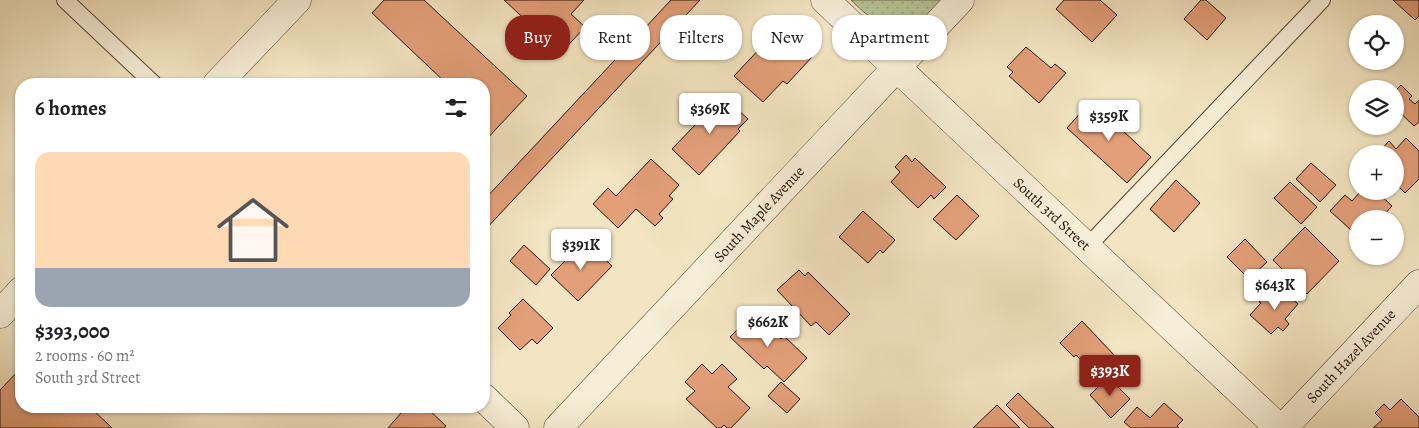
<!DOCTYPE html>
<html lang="en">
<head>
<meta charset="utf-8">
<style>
  body { margin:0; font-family:Alegreya,serif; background:#f2f2f2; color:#202124; height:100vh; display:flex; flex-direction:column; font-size:19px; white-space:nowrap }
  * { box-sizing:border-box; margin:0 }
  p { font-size:16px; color:#757577 }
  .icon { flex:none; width:28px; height:28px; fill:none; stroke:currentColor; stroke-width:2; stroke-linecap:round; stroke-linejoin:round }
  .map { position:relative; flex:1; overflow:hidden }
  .panel { position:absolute; left:15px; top:78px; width:475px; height:335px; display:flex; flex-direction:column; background:#fff; border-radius:20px; box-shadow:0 1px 4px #0004 }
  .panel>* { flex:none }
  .hud { position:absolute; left:505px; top:15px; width:475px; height:45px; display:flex; gap:10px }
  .buttons { position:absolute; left:1349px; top:15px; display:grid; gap:10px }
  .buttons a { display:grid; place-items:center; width:55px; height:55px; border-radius:50%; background:#fff; box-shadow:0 1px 4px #0004; font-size:25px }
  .price { position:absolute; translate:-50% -42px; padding:0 11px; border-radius:5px; background:#fff; color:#222; font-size:16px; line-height:32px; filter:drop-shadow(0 1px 2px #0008) }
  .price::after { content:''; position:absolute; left:50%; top:30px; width:15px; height:11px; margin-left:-8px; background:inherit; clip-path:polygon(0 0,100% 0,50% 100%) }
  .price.current { background:#8f2418; color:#fff }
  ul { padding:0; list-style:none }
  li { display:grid; align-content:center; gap:10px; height:265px; padding:0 20px }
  li span { display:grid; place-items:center; height:155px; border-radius:15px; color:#555 }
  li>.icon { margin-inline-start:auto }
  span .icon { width:90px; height:90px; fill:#fffc; stroke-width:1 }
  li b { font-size:21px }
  h2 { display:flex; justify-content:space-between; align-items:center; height:60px; padding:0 20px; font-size:21px }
  .pill { padding:0 18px; border-radius:20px; background:#fff; box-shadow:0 1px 4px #0004; font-size:18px; line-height:45px }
  .pill.current { background:#8f2418; color:#fff }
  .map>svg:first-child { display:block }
  .park { fill:url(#park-dots); stroke:#6e6c4e }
  .building { fill:#e39f78; stroke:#261106 }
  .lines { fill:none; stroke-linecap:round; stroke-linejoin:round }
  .service-casing { stroke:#594635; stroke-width:18 }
  .minor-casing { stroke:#594635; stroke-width:29 }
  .service { stroke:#f7eed7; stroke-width:16 }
  .minor { stroke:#f7eed7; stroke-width:28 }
  .labels { text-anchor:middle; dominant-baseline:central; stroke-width:4; stroke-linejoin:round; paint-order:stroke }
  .street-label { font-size:15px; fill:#261106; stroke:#f7eed7 }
</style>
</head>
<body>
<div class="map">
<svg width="1419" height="428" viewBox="0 0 1419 428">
  <defs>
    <pattern id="park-dots" width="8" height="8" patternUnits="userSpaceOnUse" patternTransform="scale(1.25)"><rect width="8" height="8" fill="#b6c696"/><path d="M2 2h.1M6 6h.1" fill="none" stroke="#9ca980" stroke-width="1.8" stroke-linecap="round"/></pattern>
  </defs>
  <rect width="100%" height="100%" fill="#f3e5c1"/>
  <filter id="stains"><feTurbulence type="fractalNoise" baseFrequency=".004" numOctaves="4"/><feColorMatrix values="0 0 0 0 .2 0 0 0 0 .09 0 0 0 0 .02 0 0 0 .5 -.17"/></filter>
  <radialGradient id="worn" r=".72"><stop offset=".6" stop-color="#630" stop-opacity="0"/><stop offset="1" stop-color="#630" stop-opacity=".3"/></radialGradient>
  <!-- park -->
  <path class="park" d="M851 0H944L924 21 911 30C880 24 873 22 851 0Z"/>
  <!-- building -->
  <g class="building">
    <polygon points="384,0 424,0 527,96 484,142 484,84 447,84 372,13"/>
    <polygon points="504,0 584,0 571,14 585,27 561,53"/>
    <polygon points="671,0 700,0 484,231 484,200"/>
    <polygon points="1064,0 1100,0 1117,15 1092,42 1056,9"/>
    <polygon points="1201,0 1206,0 1226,18 1207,40 1184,19"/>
    <polygon points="1393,0 1419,0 1419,16 1415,20"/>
    <polygon points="780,27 812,57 787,84 783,81 763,102 734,76"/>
    <polygon points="1026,47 1051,68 1055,64 1066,73 1039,103 1009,76 1013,72 1007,67"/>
    <polygon points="1401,85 1412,96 1409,99 1415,104 1419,100 1419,122 1414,126 1395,108 1395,91"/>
    <polygon points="723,96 748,119 738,129 740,131 699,175 672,149"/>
    <polygon points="1091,101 1151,157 1127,183 1067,128"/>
    <polygon points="1406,138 1419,151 1419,179 1405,193 1395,183 1395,154 1377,154 1389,141 1396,149"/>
    <polygon points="906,155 912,162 915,158 946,187 934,199 931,195 918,208 891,182 900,172 895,167"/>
    <polygon points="651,159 679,185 669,196 673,199 659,214 663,218 655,226 636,209 618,228 593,204 608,188 616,196"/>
    <polygon points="1311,163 1336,185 1320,202 1296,179"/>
    <polygon points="1176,180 1200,203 1174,232 1150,209"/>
    <polygon points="1290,182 1317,207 1301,224 1274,198"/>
    <polygon points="1361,191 1376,191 1392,206 1380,219 1358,219 1358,230 1354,227 1351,230 1330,211 1345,195 1352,201"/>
    <polygon points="957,195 979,216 956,240 933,219"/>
    <polygon points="863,211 895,240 883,253 880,250 868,263 839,237"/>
    <polygon points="1305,227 1339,261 1307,294 1273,260"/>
    <polygon points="1245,239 1267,262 1249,279 1227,257"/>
    <polygon points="585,241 612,266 578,301 551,275"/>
    <polygon points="524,245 550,269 536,285 510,261"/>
    <polygon points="799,270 805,276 808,272 850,314 829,335 816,322 811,326 777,290"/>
    <polygon points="1278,286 1298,304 1285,319 1289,324 1283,331 1278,327 1271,334 1250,315 1261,303 1259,302 1264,297 1266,299"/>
    <polygon points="523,299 553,328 537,344 532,339 520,350 498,328 511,315 509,313"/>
    <polygon points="754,313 781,339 784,336 807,358 784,382 767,366 764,369 730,337"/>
    <polygon points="1082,321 1115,356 1096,375 1076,355 1074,357 1060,343"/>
    <polygon points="702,364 712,374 722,364 737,379 728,387 750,408 731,428 727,428 724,425 721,428 717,428 686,399 695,391 685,382"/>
    <polygon points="21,368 21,406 89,406 112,428 0,428 0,390"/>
    <polygon points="1108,377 1130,399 1111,418 1090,395"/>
    <polygon points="781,382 800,399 787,413 768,396"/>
    <polygon points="1018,393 1054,428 1029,428 1006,405"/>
    <polygon points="1401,399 1419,417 1419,428 1373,428 1382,420 1375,413 1384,404 1390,410"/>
    <polygon points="1164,403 1183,420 1177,426 1179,428 1131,428 1124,422 1137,407 1150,418"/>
    <polygon points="997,405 1020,428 973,428"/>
    <polygon points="407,406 412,410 415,406 425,406 446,426 444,428 388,428"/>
  </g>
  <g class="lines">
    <!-- service casing -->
    <g class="service-casing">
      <g id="service">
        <polyline points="65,0 154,84"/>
        <polyline points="1087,247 1322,0"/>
      </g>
    </g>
    <!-- minor casing -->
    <g class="minor-casing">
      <g id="minor">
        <polyline points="825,0 1279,428"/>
        <polyline points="217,84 297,0"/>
        <polyline points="0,314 21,291"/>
        <polyline points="484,398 515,428"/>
        <polyline points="558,428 960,0"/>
        <polyline points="1283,428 1419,284"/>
      </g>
    </g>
    <!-- service -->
    <use href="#service" class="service"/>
    <!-- minor -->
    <use href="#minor" class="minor"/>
  </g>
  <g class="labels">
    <!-- street labels -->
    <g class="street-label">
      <text transform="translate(759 214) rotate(-47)">South Maple Avenue</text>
      <text transform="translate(1052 214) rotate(43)">South 3rd Street</text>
      <text transform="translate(1351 356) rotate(-47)">South Hazel Avenue</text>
    </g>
  </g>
  <rect width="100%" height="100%" filter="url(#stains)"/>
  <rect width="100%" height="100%" fill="url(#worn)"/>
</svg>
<div class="buttons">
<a><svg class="icon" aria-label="locate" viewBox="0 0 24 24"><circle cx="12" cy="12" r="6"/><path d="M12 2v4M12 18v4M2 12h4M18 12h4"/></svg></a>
<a><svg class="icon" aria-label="layers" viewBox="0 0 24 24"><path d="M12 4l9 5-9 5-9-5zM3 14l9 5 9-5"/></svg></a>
<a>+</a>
<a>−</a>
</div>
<b class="price" style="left:710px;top:135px">$369K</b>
<b class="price" style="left:1109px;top:142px">$359K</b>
<b class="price" style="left:581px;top:271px">$391K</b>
<b class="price" style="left:1275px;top:311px">$643K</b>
<b class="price" style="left:768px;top:348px">$662K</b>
<b class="price current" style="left:1110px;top:397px">$393K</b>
<div class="hud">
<a class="pill current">Buy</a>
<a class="pill">Rent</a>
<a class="pill">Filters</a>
<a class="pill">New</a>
<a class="pill">Apartment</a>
</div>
<section class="panel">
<h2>6 homes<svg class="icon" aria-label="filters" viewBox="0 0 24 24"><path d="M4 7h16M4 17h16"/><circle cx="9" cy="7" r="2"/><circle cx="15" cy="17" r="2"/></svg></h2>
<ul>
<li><span style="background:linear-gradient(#ffd9b3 75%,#9aa5b1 0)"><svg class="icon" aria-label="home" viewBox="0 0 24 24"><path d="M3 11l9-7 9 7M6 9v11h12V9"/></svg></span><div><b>$393,000</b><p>2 rooms · 60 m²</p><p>South 3rd Street</p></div></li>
</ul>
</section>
</div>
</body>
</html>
